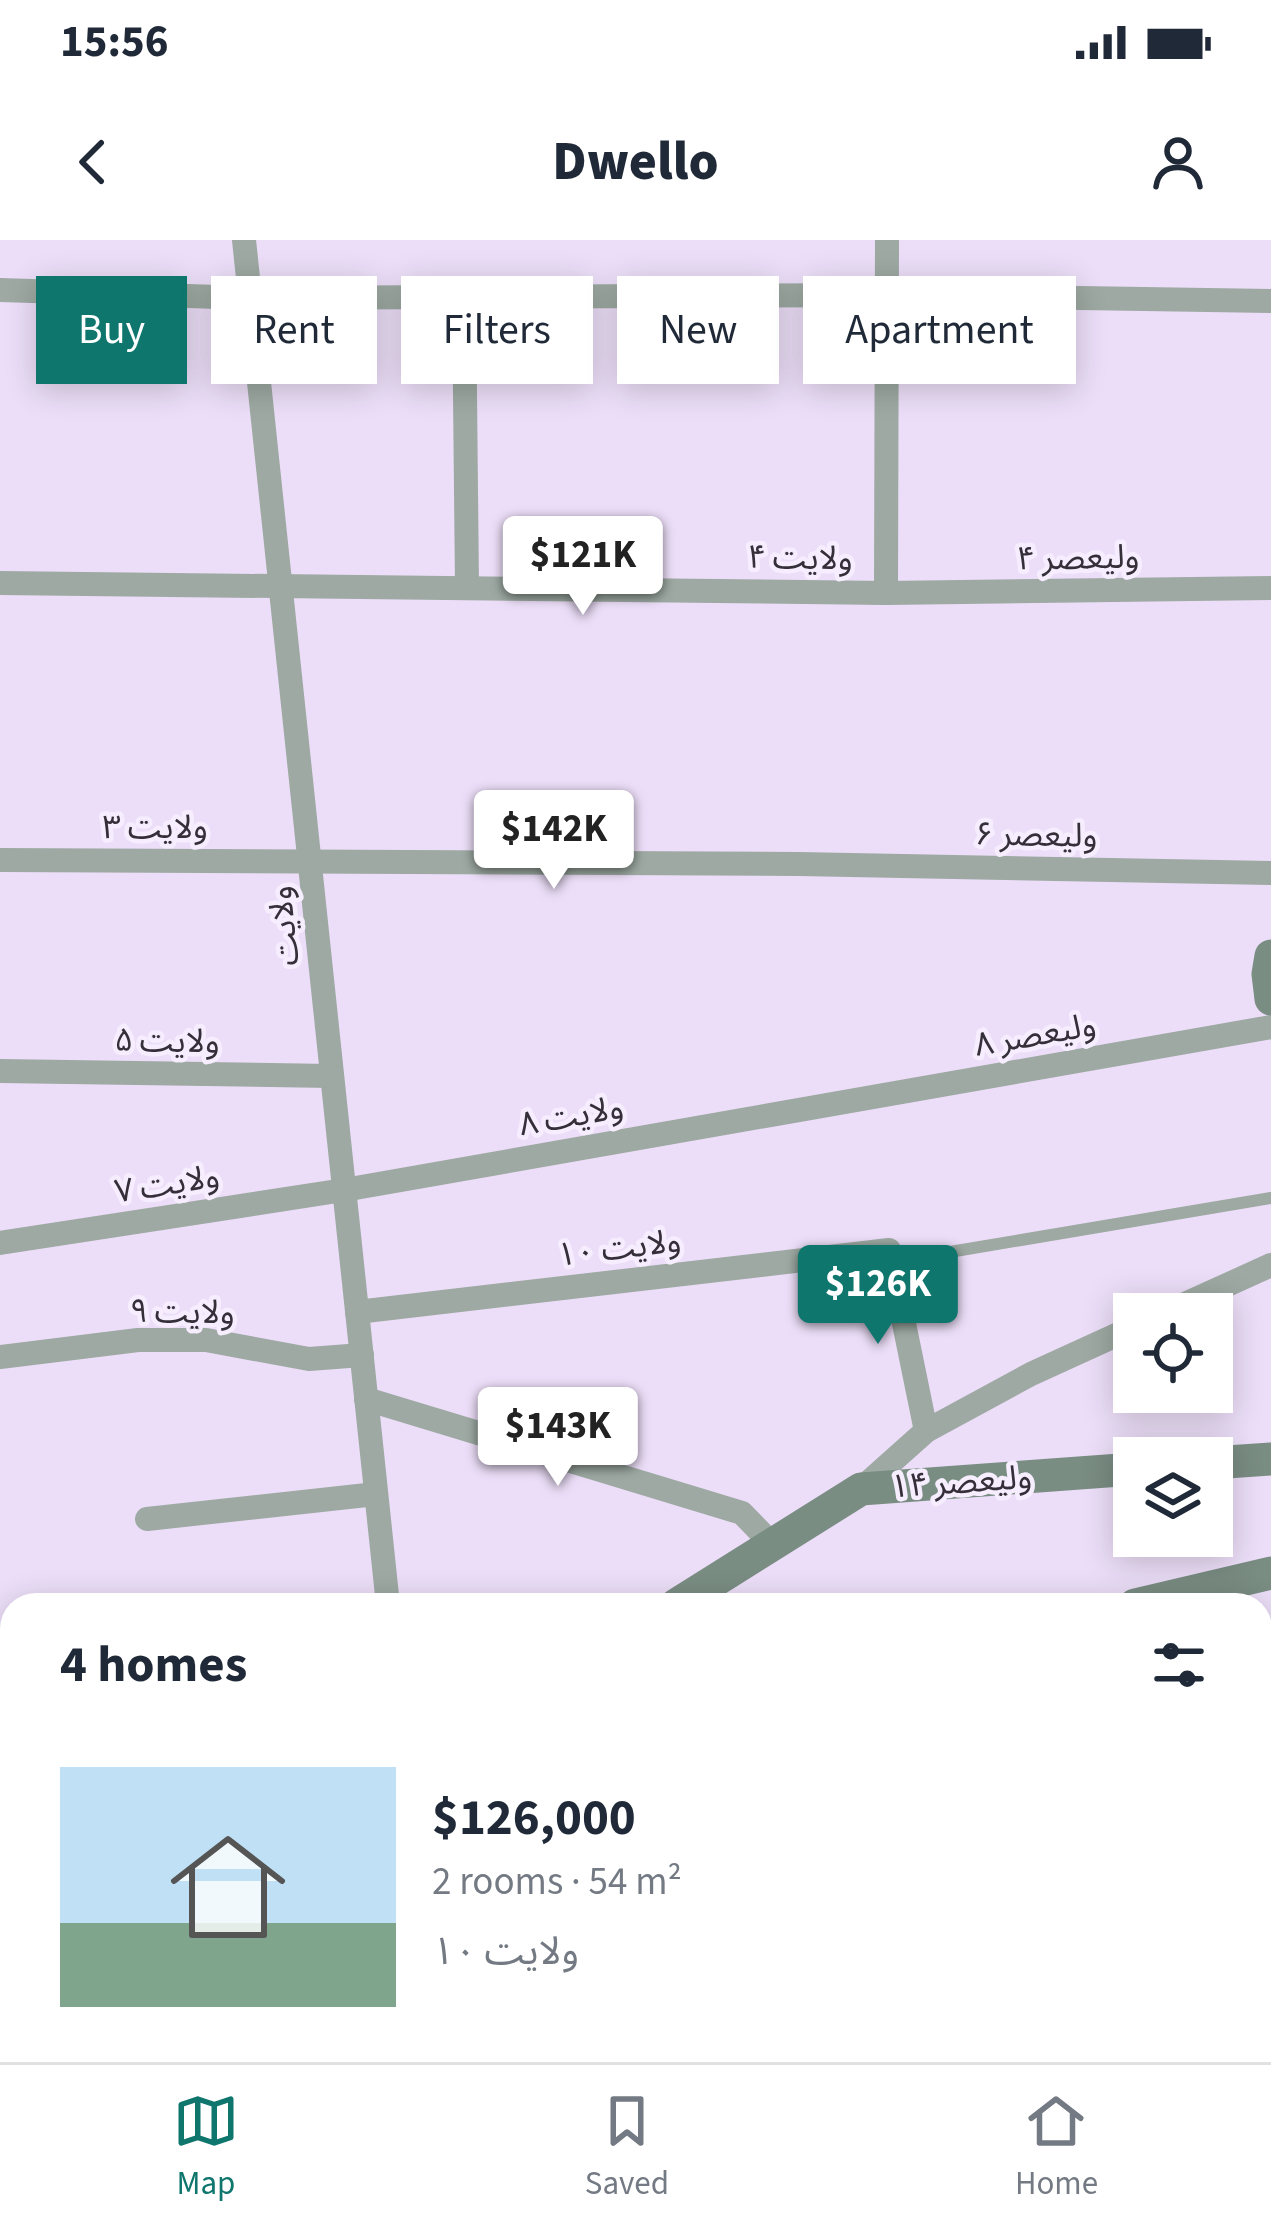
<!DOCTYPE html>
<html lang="en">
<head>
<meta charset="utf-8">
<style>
  body { margin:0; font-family:"Source Sans 3","Noto Sans Arabic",sans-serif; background:#f6f6f7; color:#1f2937; height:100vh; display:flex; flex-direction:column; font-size:45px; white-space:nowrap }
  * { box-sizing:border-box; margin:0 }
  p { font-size:39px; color:#747a83 }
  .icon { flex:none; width:66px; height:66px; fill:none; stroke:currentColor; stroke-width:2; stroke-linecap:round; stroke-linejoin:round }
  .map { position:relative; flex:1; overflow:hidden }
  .panel { position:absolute; left:0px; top:1353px; width:1272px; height:471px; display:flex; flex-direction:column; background:#fff; border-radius:36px 36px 0 0; box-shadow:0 6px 30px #0003 }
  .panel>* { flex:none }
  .top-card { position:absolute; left:36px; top:36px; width:1200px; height:108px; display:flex; gap:24px }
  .controls { position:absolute; left:1113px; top:1053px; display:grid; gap:24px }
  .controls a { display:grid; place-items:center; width:120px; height:120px; border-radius:0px; background:#fff; box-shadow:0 6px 30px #0003; font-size:60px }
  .price { position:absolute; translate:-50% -102px; padding:0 27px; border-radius:12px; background:#fff; color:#222; font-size:39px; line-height:78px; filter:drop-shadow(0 3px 6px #0008) }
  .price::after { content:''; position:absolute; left:50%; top:72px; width:36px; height:27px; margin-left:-18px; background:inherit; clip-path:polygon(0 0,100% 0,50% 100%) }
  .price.on { background:#0f766e; color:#fff }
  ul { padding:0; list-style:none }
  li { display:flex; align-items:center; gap:36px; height:300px; padding:0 60px }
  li+li { border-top:3px solid #e0e1e3 }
  li span { display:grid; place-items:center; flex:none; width:336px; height:240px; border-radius:0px; color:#555 }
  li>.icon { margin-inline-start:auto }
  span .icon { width:144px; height:144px; fill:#fffc; stroke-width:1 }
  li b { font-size:51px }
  h2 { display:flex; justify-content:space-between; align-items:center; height:144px; padding:0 60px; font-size:51px }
  .pill { padding:0 42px; border-radius:0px; background:#fff; box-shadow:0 6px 30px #0003; font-size:42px; line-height:108px }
  .pill.on { background:#0f766e; color:#fff }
  .status { display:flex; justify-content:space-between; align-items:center; height:84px; padding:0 60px; background:#fff; direction:ltr }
  .status svg { height:33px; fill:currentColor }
  header { display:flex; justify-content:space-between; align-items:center; height:156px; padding:0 60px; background:#fff; font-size:54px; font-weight:800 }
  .menu { display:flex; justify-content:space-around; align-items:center; height:168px; border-top:3px solid #e0e1e3; background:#fff; font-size:33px; color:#747a83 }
  .menu a { display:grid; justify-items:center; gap:6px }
  .menu .on { color:#0f766e }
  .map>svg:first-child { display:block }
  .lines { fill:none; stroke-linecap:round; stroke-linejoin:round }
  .lane { stroke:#9da9a2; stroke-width:12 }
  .street { stroke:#9da9a2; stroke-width:24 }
  .secondary { stroke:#7a8d83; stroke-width:33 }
  .labels { text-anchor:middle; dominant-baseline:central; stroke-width:9; stroke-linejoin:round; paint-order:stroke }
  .street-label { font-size:33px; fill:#352f39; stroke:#f6eefe }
</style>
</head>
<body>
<div class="status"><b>15:56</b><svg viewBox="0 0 49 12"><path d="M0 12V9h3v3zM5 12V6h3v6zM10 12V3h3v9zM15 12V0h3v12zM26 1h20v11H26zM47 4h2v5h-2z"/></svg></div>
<header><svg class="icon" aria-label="back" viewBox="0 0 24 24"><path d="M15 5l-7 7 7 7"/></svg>Dwello<svg class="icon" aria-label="person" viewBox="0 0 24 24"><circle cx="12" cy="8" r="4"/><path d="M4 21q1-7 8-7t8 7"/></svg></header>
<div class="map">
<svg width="1271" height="1822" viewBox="0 0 1271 1822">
  <rect width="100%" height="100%" fill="#ecdef8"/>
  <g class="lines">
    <!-- lane -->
    <polyline class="lane" points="889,1010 914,1018 1271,958"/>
    <!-- street -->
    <g class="street">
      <polyline points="244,0 388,1365"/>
      <polyline points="0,50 250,58 887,55 1271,61"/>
      <polyline points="464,58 467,346"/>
      <polyline points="0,343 886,353 1271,348"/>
      <polyline points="886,353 887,0"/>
      <polyline points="0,620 799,624 1271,633"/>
      <polyline points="0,831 332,836"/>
      <polyline points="0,1003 344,950 1271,787"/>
      <polyline points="357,1072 889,1010 926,1191"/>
      <polyline points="1163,1074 1271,1025"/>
      <polyline points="0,1117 138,1100 206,1100 309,1119 362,1115"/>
      <polyline points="366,1159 742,1273 771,1303"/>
      <polyline points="861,1249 926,1191 1031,1134 1134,1087"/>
      <polyline points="147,1279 376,1254"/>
      <polyline points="1260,1617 1271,1615"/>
      <polyline points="310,1812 312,1822"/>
      <polyline points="925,1812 927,1822"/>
      <polyline points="400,1822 440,1812"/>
    </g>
    <!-- secondary -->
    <g class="secondary">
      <polyline points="1271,716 1268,734 1271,759"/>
      <polyline points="1212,1223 1271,1219"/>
      <polyline points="676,1365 861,1249 1134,1229"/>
      <polyline points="1135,1365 1271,1333"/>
      <polyline points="0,1626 12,1623"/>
      <polyline points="0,1661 12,1658"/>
    </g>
  </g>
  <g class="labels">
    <!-- street labels -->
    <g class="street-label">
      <text transform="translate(800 318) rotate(1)">ولایت ۴</text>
      <text transform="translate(1078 318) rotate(-1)">ولیعصر ۴</text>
      <text x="155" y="587">ولایت ۳</text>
      <text transform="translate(1036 595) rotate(1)">ولیعصر ۶</text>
      <text transform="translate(284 686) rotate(-96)">ولایت</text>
      <text transform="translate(1035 795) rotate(-10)">ولیعصر ۸</text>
      <text transform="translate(167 801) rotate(1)">ولایت ۵</text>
      <text transform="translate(571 876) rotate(-10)">ولایت ۸</text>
      <text transform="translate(167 944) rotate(-9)">ولایت ۷</text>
      <text transform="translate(619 1008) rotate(-7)">ولایت ۱۰</text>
      <text transform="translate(182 1072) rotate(1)">ولایت ۹</text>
      <text transform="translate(961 1242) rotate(-4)">ولیعصر ۱۴</text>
    </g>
  </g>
</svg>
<div class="controls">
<a><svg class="icon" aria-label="locate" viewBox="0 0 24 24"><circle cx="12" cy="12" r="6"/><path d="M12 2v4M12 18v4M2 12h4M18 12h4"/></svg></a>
<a><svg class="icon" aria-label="layers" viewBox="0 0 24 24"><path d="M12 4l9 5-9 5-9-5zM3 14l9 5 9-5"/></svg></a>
</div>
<b class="price" style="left:583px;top:378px">$121K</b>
<b class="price" style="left:554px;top:652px">$142K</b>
<b class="price on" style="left:878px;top:1107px">$126K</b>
<b class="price" style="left:558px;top:1249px">$143K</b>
<div class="top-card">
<a class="pill on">Buy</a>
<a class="pill">Rent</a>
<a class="pill">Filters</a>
<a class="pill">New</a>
<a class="pill">Apartment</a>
</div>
<section class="panel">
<h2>4 homes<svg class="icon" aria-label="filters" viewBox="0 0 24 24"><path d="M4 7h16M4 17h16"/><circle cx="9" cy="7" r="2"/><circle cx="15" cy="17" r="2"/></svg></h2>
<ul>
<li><span style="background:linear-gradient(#bfe0f5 65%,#7fa58c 0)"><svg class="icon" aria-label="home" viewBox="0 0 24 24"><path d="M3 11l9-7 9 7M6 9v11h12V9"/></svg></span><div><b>$126,000</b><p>2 rooms · 54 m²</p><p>ولایت ۱۰</p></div></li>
</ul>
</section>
</div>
<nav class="menu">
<a class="on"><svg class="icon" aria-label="map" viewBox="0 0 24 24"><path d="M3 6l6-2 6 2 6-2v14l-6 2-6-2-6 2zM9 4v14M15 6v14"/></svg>Map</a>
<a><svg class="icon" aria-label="saved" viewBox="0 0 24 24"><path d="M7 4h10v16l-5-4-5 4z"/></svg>Saved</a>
<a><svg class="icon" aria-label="home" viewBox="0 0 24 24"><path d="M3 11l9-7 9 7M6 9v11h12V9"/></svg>Home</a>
</nav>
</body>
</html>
